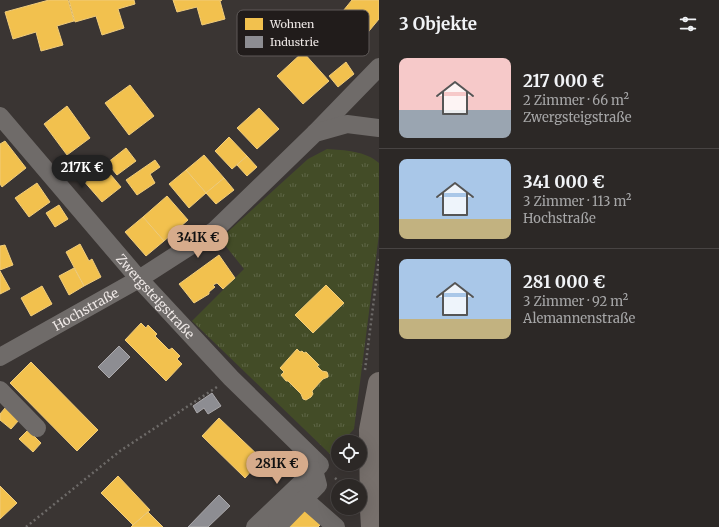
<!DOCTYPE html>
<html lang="de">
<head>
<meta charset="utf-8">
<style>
  body { margin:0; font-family:Merriweather,serif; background:#34302e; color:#f1f3f6; height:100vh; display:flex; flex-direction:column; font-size:15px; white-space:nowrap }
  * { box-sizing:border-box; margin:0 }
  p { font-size:13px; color:#a6a6a7 }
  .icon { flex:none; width:22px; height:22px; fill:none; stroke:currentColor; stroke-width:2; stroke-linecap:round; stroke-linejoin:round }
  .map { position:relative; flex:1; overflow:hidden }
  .panel { display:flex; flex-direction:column; background:#2c2826; width:340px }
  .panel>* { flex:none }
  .buttons { position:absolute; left:331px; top:435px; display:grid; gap:8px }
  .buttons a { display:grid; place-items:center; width:36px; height:36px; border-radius:50%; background:#2c2826; box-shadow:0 4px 16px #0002,0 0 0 1px #484443; font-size:20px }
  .price { position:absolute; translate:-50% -34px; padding:0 9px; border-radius:14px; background:#d6ab8b; color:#111; font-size:13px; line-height:26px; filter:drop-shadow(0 1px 2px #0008) }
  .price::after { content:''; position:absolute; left:50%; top:24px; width:12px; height:9px; margin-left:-6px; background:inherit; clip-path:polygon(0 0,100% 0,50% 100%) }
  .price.active { background:#222; color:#fff }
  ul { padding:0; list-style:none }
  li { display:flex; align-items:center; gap:12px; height:100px; padding:0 20px }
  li+li { border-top:1px solid #484443 }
  li span { display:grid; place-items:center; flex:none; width:112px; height:80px; border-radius:8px; color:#555 }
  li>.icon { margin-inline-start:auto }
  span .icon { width:48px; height:48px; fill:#fffc; stroke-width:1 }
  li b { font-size:17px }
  h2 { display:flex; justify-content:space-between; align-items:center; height:48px; padding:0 20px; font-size:17px }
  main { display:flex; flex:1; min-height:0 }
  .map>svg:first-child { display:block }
  .grass { fill:url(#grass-tufts) }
  .homes { fill:#f2c14e; stroke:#f0cc7b }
  .industry { fill:#8d8d92; stroke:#aaa8ab }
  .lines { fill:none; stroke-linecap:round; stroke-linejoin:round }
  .path { stroke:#6e6b69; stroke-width:2.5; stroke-dasharray:2 3; stroke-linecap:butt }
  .minor { stroke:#6f6b69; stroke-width:18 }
  .major { stroke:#77706c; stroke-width:22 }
  .labels { text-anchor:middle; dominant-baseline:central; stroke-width:4; stroke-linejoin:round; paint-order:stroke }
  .street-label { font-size:13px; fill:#ede7e5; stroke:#211c1b }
  .key { fill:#211c1b; stroke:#5e5958; stroke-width:1 }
  .key-label { font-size:11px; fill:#ede7e5 }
</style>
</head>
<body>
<main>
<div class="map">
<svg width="379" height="527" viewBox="0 0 379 527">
  <defs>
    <pattern id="grass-tufts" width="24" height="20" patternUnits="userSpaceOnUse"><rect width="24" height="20" fill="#434c27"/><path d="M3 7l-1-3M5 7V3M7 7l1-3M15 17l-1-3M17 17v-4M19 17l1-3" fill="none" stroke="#5e6646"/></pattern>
  </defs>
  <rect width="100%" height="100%" fill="#3a3533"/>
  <!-- grass -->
  <path class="grass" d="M327 149C344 150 366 151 379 163V234L354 429 342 442H338V447L331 455 192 321 244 269 220 239 308 159Z"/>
  <!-- homes -->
  <g class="homes">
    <polygon points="49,0 68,0 74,21 57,26 63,45 41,51 36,32 13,39 5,12"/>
    <polygon points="69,0 134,0 135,4 118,9 124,28 102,35 96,16 75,22"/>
    <polygon points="173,0 222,0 220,1 225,19 202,25 197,7 177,12"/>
    <polygon points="352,0 379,0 379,19 355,48 330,27"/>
    <polygon points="303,52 329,81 303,104 277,76"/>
    <polygon points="346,62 354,74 338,87 329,76"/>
    <polygon points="130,85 154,116 129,135 105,103"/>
    <polygon points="67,106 90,138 67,155 44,124"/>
    <polygon points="259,108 279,129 257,149 237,128"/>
    <polygon points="229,137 247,156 232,169 215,151"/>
    <polygon points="5,141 26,168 2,187 0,184 0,144"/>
    <polygon points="126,148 136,161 117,175 107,163"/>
    <polygon points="204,155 224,178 206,193 186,170"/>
    <polygon points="95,156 121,187 102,202 76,172"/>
    <polygon points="247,156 257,167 247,176 237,165"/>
    <polygon points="155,160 160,167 150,174 155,183 137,195 126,180"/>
    <polygon points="186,170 206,193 189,208 169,184"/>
    <polygon points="224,178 234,190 216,204 206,193"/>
    <polygon points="37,183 50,202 29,217 15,198"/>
    <polygon points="167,196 188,220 164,241 143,217"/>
    <polygon points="59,205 68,219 55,227 46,213"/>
    <polygon points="143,217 164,241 146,256 125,232"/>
    <polygon points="80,244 89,261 92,259 101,277 84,286 66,252"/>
    <polygon points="5,245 13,265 0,270 0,246"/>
    <polygon points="219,255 235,278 223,289 217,283 213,285 215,287 209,292 209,294 194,303 179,284"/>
    <polygon points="74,268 84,286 69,295 59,276"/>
    <polygon points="0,271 10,289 0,294"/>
    <polygon points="326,285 344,303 313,333 295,315"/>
    <polygon points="42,286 52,304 31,316 21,298"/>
    <polygon points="141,323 146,328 148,325 157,334 155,336 169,350 172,348 180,356 177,359 182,364 166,381 125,340"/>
    <polygon points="297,349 300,352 302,351 304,353 306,352 319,365 317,366 322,371 327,372 328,375 328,377 323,379 312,391 313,394 311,397 306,400 303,399 301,394 288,381 286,381 281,375 284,372 280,368"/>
    <polygon points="31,362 98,430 77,451 10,383"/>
    <polygon points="5,408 19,420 11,429 0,420 0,414"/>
    <polygon points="219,418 262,459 245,478 202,436"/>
    <polygon points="28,430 41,443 33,452 19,439"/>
    <polygon points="118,476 150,510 133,525 101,493"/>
    <polygon points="0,486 17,503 0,519"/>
    <polygon points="304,505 322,523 318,527 282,527"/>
    <polygon points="148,512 163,527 131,527 133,525"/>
  </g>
  <!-- industry -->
  <g class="industry">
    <polygon points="119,346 130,357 109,378 98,367"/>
    <polygon points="212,393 221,406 208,414 204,408 197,413 193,406"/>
    <polygon points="219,495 230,506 208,527 188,527"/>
  </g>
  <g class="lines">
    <!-- path -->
    <g class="path">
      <polyline points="365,370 379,259"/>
      <polyline points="333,456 338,452"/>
      <polyline points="335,478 344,486"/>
      <polyline points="26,527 120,451 217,387"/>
    </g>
    <!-- minor -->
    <g class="minor">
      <path id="s1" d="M0 116 139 279 231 378 320 465 255 527"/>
      <polyline points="315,133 379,67"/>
      <path id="s2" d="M0 357 139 279 215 230 315 133 347 124 379 128"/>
      <polyline points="0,390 37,428"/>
      <polyline points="304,499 336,527"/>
      <polyline points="277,527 318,485 314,470"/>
    </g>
    <!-- major -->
    <polyline class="major" points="372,527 371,510 370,430 379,383"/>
  </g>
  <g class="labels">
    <!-- street labels -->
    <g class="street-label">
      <text stroke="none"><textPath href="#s1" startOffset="238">Zwergsteigstraße</textPath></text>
      <text stroke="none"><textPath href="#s2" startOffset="98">Hochstraße</textPath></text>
    </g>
  </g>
  <!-- legend -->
  <rect x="237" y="10" width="132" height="46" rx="6" class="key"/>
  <rect x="245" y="18" width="18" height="12" fill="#f2c14e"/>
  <rect x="245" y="36" width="18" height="12" fill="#8d8d92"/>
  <g class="key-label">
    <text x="270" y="28">Wohnen</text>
    <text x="270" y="46">Industrie</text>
  </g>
</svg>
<div class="buttons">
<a><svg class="icon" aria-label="locate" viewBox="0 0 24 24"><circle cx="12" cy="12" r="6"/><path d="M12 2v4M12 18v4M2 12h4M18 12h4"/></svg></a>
<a><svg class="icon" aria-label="layers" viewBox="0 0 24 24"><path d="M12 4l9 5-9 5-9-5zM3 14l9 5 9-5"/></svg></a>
</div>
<b class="price active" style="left:82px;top:189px">217K €</b>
<b class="price" style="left:198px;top:259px">341K €</b>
<b class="price" style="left:277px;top:485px">281K €</b>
</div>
<section class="panel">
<h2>3 Objekte<svg class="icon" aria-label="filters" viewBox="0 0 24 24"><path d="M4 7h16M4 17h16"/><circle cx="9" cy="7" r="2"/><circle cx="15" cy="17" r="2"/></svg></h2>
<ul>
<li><span style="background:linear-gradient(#f6c9c9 65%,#9aa5b1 0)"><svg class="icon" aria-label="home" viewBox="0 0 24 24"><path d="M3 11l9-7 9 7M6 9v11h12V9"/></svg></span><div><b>217 000 €</b><p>2 Zimmer · 66 m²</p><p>Zwergsteigstraße</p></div></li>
<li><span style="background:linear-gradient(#a9c7e8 75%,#c2b280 0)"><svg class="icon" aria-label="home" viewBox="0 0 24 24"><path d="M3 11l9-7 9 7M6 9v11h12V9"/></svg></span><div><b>341 000 €</b><p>3 Zimmer · 113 m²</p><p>Hochstraße</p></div></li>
<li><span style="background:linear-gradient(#a9c7e8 75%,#c2b280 0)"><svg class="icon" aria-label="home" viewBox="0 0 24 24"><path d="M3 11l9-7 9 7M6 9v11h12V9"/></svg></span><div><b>281 000 €</b><p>3 Zimmer · 92 m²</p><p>Alemannenstraße</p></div></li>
</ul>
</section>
</main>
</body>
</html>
